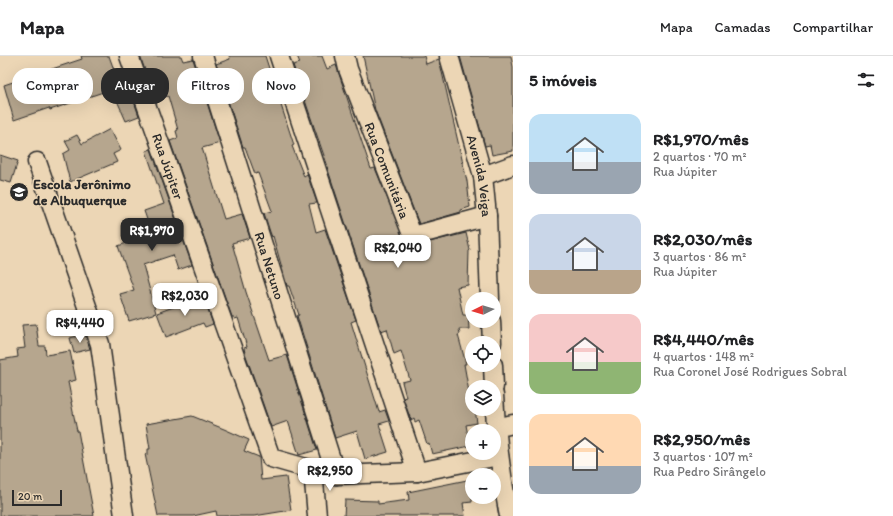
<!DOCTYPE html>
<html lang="pt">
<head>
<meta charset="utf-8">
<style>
  body { margin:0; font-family:Itim,sans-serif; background:#f2f2f2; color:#202124; height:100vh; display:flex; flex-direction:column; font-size:15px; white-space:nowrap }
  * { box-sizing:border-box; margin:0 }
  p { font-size:13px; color:#757577 }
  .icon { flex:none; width:22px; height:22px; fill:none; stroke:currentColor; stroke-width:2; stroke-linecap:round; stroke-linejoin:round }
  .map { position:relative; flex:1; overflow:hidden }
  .drawer { display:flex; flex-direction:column; background:#fff; width:380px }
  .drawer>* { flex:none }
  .banner { position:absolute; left:12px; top:12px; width:380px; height:36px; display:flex; gap:8px }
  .needle { width:26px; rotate:265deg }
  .buttons { position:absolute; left:465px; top:236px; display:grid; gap:8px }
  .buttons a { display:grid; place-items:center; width:36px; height:36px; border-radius:50%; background:#fff; box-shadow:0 4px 16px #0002; font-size:20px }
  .scale { position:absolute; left:12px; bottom:10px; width:50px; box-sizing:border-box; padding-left:4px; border:2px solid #2b2b2b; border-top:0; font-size:11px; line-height:14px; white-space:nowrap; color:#2b2b2b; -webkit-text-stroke:3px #ecd6b5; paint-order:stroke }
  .price { position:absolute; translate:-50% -34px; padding:0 9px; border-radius:8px; background:#fff; color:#222; font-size:13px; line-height:26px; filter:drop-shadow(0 1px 2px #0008) }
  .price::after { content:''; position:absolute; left:50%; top:24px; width:12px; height:9px; margin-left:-6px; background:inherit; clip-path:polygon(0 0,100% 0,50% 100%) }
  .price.active { background:#2b2b2b; color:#fff }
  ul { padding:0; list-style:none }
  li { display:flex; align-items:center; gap:12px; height:100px; padding:0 16px }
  li span { display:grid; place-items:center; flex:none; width:112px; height:80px; border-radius:12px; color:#555 }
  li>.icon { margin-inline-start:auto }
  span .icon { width:48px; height:48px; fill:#fffc; stroke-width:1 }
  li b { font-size:17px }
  h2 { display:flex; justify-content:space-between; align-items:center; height:48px; padding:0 16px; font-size:17px }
  .pill { padding:0 14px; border-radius:16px; background:#fff; box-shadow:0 4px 16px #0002; font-size:14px; line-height:36px }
  .pill.active { background:#2b2b2b; color:#fff }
  header { display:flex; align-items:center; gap:24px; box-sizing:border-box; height:56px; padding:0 20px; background:#fff; border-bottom:1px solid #e0e0e0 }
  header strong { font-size:19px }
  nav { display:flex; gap:22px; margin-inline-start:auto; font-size:14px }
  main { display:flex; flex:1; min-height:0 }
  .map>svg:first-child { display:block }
  .building { fill:#b6a68e; stroke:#2b2b2b }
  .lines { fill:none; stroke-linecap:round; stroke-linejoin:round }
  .minor-casing { stroke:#2b2b2b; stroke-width:21 }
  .minor { stroke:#ecd6b5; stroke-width:18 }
  .labels { text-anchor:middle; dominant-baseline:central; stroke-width:3; stroke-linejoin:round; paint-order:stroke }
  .street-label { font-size:14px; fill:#2b2b2b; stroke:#ecd6b5 }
  .poi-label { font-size:14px; font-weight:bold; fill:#2b2b2b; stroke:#ecd6b5; text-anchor:start }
</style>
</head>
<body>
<header>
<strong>Mapa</strong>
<nav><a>Mapa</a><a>Camadas</a><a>Compartilhar</a></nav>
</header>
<main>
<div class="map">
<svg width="513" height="460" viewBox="0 0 513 460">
  <rect width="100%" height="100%" fill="#ecd6b5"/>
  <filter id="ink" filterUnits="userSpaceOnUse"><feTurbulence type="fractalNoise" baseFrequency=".025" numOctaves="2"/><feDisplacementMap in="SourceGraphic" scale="8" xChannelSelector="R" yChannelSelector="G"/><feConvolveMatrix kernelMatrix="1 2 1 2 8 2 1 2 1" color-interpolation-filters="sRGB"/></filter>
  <g filter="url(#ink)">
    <!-- building -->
    <g class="building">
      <polygon points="81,0 109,0 117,22 125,19 139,60 126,65 112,33 50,54 49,52 14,64 4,29 82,3"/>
      <polygon points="140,0 181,0 183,5 193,3 220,87 202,92 224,163 242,158 250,182 232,187 246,236 269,304 287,299 317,394 299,399 288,365 271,371 245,297 244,292 247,291 238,262 235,263 234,261 232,261 170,85 178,82 176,75 178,74 168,40 155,43"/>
      <polygon points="229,0 265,0 294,89 292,90 303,118 304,120 307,118 317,147 309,148 316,176 325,173 356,264 351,266 379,356 385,354 389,365 379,368 388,396 365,403 357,375 335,382 297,260 299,259 289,230 287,230 273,180 272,181 270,176 264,157 272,155 258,117 255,118 245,91 243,91 216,8 230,3"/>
      <polygon points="297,0 322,0 327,13 336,9 371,113 375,112 404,183 410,189 417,189 466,177 470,194 469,195 468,229 457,231 463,259 468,259 469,273 459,273 460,278 458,279 466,308 464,308 472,353 475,353 477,367 466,369 470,390 432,398 429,387 427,388 419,364 415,366 414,362 411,364 403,342 406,341 402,326 410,324 401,295 394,298 387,273 381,275 327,111 328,111 314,71 293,9 300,7"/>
      <polygon points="363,0 424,0 426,8 439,3 467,125 470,151 461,154 461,156 419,168 375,54"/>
      <polygon points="460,0 511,0 513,11 513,95 492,99 490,89 485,90"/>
      <polygon points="110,73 121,94 113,98 117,106 70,126 63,98 70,94 65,85 77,79 82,88"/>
      <polygon points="151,93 192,209 178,214 173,199 143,209 156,257 129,265 120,238 134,234 118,190 152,178 144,155 164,148 146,95"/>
      <polygon points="0,99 18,105 11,127 0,124"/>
      <polygon points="203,240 213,268 205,271 203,267 166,281 157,257"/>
      <polygon points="36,268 39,290 45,290 46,299 70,295 76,324 68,326 72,346 71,346 77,375 78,375 94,460 0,460 0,304 18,301 17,293 25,292 22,269"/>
      <polygon points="85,278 90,293 74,297 70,282"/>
      <polygon points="192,360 224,373 249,384 244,395 259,401 261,424 286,421 291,454 254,460 217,460 216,455 193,460 158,460 145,398 148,398 148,393 150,393 146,368"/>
      <polygon points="472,423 472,446 463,447 465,460 344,460 345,444 378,445 378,448 409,444 408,436"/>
    </g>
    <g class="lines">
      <!-- minor casing -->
      <g class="minor-casing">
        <g id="minor">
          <path id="s1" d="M129 0 271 402 313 414 336 419 417 416 499 400"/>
          <path id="s2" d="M203 0 336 419"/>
          <polyline points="279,0 417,416"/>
          <path id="s3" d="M345 0 348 13 411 176 414 179H417L487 160"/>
          <path id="s4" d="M449 0 483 120 487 160 490 243"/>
          <polyline points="37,106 100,288 124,460"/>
          <polyline points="483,120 513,109"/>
          <polyline points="491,265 492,287"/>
          <polyline points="493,309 494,331"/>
          <path d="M494 339C496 380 501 420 509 460"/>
          <polyline points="495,372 513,368"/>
          <polyline points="313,414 317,460"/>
        </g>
      </g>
      <!-- minor -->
      <use href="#minor" class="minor"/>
    </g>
  </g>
  <!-- icons -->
  <defs>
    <g id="school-disc" transform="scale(1)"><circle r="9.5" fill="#2b2b2b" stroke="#ecd6b5"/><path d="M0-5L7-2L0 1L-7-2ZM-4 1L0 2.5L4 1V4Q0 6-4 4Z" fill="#fff"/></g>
  </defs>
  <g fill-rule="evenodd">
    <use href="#school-disc" x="19" y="136"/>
  </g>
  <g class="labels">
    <!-- street labels -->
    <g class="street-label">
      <text stroke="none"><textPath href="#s1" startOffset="117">Rua Júpiter</textPath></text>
      <text stroke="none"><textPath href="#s3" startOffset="122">Rua Comunitária</textPath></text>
      <text stroke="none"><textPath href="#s4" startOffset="124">Avenida Veiga</textPath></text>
      <text stroke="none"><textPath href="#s2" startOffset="220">Rua Netuno</textPath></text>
    </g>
    <!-- poi labels -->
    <g class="poi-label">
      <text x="33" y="128">Escola Jerônimo<tspan x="33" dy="16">de Albuquerque</tspan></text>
    </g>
  </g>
</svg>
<div class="buttons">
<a><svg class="needle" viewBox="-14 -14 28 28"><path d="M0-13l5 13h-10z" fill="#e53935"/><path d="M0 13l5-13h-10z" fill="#757577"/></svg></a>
<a><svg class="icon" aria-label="locate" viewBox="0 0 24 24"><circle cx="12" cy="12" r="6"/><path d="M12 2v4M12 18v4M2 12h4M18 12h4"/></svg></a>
<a><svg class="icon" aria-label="layers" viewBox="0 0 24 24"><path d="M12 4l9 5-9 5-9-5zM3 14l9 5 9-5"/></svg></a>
<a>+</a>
<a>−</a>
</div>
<div class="scale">20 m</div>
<b class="price active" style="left:152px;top:196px">R$1,970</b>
<b class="price" style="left:398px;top:213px">R$2,040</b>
<b class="price" style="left:185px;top:261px">R$2,030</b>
<b class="price" style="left:80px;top:288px">R$4,440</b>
<b class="price" style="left:330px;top:436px">R$2,950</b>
<div class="banner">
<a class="pill">Comprar</a>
<a class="pill active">Alugar</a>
<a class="pill">Filtros</a>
<a class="pill">Novo</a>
</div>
</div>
<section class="drawer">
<h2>5 imóveis<svg class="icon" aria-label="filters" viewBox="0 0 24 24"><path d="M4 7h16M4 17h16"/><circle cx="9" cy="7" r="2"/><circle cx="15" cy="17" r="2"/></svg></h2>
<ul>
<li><span style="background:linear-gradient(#bfe0f5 60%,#9aa5b1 0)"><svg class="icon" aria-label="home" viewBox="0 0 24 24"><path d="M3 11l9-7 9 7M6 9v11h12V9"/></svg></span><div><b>R$1,970/mês</b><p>2 quartos · 70 m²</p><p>Rua Júpiter</p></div></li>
<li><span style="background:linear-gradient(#c9d6e8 70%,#b9a48a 0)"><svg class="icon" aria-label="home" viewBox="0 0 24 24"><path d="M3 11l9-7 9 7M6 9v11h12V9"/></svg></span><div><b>R$2,030/mês</b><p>3 quartos · 86 m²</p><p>Rua Júpiter</p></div></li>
<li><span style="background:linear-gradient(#f6c9c9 60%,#8fb573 0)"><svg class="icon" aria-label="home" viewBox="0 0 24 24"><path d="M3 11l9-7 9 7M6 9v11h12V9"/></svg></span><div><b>R$4,440/mês</b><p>4 quartos · 148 m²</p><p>Rua Coronel José Rodrigues Sobral</p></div></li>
<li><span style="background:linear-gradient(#ffd9b3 65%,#9aa5b1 0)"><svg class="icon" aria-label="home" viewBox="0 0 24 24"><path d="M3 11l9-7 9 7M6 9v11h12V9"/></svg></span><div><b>R$2,950/mês</b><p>3 quartos · 107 m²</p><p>Rua Pedro Sirângelo</p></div></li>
</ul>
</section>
</main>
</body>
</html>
